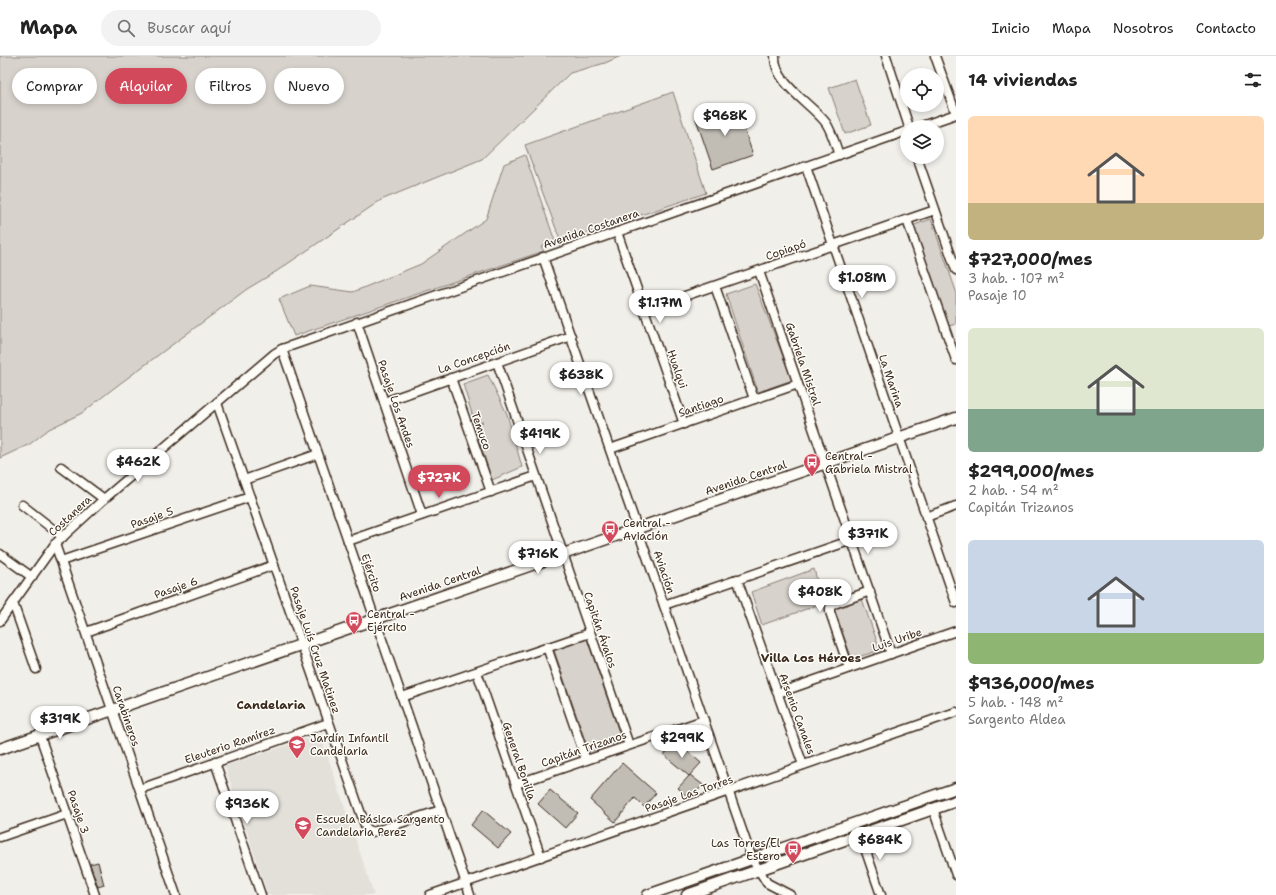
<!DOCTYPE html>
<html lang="es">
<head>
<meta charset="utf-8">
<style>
  body { margin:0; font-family:"Shantell Sans",sans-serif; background:#f2f2f2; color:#222; height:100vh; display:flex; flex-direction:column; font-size:15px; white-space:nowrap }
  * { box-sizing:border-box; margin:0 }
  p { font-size:13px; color:#767676 }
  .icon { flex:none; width:22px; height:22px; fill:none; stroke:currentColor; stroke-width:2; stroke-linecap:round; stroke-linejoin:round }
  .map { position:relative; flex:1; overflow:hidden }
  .sheet { display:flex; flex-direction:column; background:#fff; width:320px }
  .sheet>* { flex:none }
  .hud { position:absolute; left:12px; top:12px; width:380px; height:36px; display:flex; gap:8px }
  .buttons { position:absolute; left:900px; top:12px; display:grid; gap:8px }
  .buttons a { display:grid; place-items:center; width:44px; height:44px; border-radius:50%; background:#fff; box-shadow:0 2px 6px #0003; font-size:20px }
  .price { position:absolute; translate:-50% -34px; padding:0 9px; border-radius:14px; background:#fff; color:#222; font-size:13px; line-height:26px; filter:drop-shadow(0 1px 2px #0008) }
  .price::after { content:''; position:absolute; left:50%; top:24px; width:12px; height:9px; margin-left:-6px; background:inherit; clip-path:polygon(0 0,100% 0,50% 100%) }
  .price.active { background:#d1495b; color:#fff }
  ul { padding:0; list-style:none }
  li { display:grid; align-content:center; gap:8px; height:212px; padding:0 12px }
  li span { display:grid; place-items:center; height:124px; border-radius:6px; color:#555 }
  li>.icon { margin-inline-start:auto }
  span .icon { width:72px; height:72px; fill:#fffc; stroke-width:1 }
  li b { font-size:17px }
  h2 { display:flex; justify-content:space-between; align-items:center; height:48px; padding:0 12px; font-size:17px }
  .pill { padding:0 14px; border-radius:18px; background:#fff; box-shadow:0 2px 6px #0003; font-size:14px; line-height:36px }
  .pill.active { background:#d1495b; color:#fff }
  header { display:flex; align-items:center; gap:24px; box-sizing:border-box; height:56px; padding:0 20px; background:#fff; border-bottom:1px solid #e0e0e0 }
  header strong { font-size:19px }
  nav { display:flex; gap:22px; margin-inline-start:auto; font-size:14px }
  .search { width:280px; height:36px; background:#f2f2f2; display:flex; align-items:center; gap:10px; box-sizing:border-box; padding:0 14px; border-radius:22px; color:#767676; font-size:15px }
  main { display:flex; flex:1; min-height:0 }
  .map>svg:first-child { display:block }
  .built { fill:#e3e0da }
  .green { fill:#d7d2cc; stroke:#897e75 }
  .building { fill:#c1bcb4; stroke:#3b2a1e }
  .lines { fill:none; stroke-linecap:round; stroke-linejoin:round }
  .minor-casing { stroke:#3b2a1e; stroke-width:11 }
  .tertiary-casing { stroke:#3b2a1e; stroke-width:13 }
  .minor { stroke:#fdfcf7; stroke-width:8 }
  .tertiary { stroke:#fdfcf7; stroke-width:10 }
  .labels { text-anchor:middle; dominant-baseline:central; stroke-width:3; stroke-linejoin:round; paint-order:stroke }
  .street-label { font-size:11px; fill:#3b2a1e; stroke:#fdfcf7 }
  .poi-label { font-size:11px; fill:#3b2a1e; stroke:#fdfcf7; text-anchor:start }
  .neighbourhood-label { font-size:12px; font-weight:bold; fill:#3b2a1e; stroke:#fdfcf7 }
</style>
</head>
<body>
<header>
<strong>Mapa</strong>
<div class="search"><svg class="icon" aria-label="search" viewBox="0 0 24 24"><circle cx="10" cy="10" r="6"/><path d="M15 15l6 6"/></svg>Buscar aquí</div>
<nav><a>Inicio</a><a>Mapa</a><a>Nosotros</a><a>Contacto</a></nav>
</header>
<main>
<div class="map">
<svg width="956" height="839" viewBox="0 0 956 839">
  <rect width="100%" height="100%" fill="#f1efea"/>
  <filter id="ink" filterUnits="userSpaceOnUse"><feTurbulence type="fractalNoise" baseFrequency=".025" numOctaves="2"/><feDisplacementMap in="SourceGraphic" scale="8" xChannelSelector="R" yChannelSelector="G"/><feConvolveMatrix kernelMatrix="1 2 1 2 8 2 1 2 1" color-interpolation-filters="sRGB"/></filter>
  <g filter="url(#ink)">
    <!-- built -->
    <polygon class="built" points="320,678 331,710 374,839 268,839 225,710"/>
    <!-- green -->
    <g class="green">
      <polygon points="0,0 621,0 605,7 570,17 482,103 381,144 277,215 247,233 114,332 82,357 49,373 30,388 0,402"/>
      <polygon points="855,23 871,69 845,78 829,32"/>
      <polygon points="673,36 706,137 561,186 525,89"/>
      <polygon points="525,99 555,185 541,191 544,195 294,280 279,243 310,230 353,236 421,208 486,163 504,108"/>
      <polygon points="931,163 956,235 956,268 949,270 912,170"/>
      <polygon points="755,228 792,324 758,336 726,238"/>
      <polygon points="488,319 507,358 522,411 492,424 474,369 483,366 475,368 463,328"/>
      <polygon points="814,513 823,547 762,569 751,536"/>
      <polygon points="862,543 880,594 852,603 834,553"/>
      <polygon points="587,583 622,685 589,696 554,594"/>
    </g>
    <!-- building -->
    <g class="building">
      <polygon points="736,48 753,99 713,113 696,63"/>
      <polygon points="676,685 701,707 689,720 664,699"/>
      <polygon points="622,707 656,737 644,751 635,742 615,766 590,744"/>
      <polygon points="690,719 703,729 690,743 678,732"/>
      <polygon points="550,734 578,757 565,772 538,748"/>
      <polygon points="483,754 511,778 498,792 471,769"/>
      <polygon points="98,806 104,829 98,831 90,808"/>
    </g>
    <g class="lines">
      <!-- minor casing -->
      <g class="minor-casing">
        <g id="minor">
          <path d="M775 0C774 28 811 47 826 67 832 76 835 88 839 99"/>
          <polyline points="886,0 909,71"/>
          <polyline points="935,0 956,58"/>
          <polyline points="919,71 956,58"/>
          <polyline points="917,101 956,214"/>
          <polyline points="806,110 956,547"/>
          <polyline points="907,164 956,304"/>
          <polyline points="617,176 684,368"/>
          <polyline points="543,201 752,803 767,827 790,839"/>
          <polyline points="759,215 891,598"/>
          <polyline points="715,230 754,343"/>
          <polyline points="644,254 935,154"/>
          <polyline points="357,266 422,459"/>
          <polyline points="282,293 470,839"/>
          <polyline points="497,306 629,689"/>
          <polyline points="451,322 491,436"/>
          <polyline points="384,346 571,280"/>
          <polyline points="217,347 366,772 372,776 376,775 441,754"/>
          <polyline points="610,393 798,328"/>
          <polyline points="61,411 104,443"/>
          <polyline points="244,424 318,398"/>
          <polyline points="22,449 63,481"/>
          <polyline points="926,461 956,450"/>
          <polyline points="348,485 536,420"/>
          <polyline points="55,488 176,839"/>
          <polyline points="0,498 32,521"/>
          <polyline points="61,505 250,441"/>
          <polyline points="737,523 803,709"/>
          <polyline points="13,547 36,613"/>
          <polyline points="664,549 852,484"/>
          <polyline points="0,565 55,488 104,443 274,298 282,293 907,75"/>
          <polyline points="86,576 274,509"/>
          <polyline points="547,591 586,704"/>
          <polyline points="849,612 830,556 830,551 834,548 870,535"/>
          <polyline points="477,616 541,801"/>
          <polyline points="778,637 956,575"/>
          <polyline points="402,641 590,577"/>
          <polyline points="40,680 95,839"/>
          <polyline points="215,706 261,839"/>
          <polyline points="516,728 704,664"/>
          <polyline points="140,733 328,667"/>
          <polyline points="933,753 956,819"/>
          <polyline points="860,778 881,839"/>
          <polyline points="0,781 67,758"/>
          <polyline points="430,839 956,656"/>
        </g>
      </g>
      <!-- tertiary casing -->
      <g class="tertiary-casing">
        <g id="tertiary">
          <polyline points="0,693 956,362"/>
          <polyline points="648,839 956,732"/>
          <polyline points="687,839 956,745"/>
        </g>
      </g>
      <!-- minor -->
      <use href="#minor" class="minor"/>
      <!-- tertiary -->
      <use href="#tertiary" class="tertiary"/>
    </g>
  </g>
  <!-- icons -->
  <defs>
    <g id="bus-pin" transform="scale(0.9)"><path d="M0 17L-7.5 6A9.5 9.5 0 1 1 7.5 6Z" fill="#d1495b" stroke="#fdfcf7"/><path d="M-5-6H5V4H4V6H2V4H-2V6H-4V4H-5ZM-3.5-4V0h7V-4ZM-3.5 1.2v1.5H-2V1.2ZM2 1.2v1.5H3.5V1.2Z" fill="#fff"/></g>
    <g id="school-pin" transform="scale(0.9)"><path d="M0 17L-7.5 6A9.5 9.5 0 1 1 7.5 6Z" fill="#d1495b" stroke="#fdfcf7"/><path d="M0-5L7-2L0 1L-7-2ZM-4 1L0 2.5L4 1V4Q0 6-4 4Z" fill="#fff"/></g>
  </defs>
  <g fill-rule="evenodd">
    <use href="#bus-pin" x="812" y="406"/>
    <use href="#bus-pin" x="610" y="473"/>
    <use href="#bus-pin" x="354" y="564"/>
    <use href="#school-pin" x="297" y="688"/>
    <use href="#school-pin" x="303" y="769"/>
    <use href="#bus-pin" x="793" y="793"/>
  </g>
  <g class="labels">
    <!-- street labels -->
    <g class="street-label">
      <text transform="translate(591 173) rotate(-19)">Avenida Costanera</text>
      <text transform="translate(786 194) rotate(-19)">Copiapó</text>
      <text transform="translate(474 302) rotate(-19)">La Concepción</text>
      <text transform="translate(803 308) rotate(71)">Gabriela Mistral</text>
      <text transform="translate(677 313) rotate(71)">Hualqui</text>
      <text transform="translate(891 325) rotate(71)">La Marina</text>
      <text transform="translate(396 348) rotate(71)">Pasaje Los Andes</text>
      <text transform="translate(701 350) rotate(-19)">Santiago</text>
      <text transform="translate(481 375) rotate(71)">Temuco</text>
      <text transform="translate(746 422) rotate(-19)">Avenida Central</text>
      <text transform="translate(70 460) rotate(-43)">Costanera</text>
      <text transform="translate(152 462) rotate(-19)">Pasaje 5</text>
      <text transform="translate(664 516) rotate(71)">Aviación</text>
      <text transform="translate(371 517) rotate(71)">Ejército</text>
      <text transform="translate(440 528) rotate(-19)">Avenida Central</text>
      <text transform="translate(176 532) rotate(-19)">Pasaje 6</text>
      <text transform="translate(600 574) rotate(71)">Capitán Ávalos</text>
      <text transform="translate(897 584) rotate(-19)">Luis Uribe</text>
      <text transform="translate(315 594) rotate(71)">Pasaje Luís Cruz Matinez</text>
      <text transform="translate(797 658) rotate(70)">Arsenio Canales</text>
      <text transform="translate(126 660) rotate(71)">Carabineros</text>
      <text transform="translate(230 689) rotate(-19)">Eleuterio Ramírez</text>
      <text transform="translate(584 693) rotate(-19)">Capitán Trizanos</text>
      <text transform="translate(519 705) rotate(71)">General Bonilla</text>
      <text transform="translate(689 738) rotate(-19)">Pasaje Las Torres</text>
      <text transform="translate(78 756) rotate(71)">Pasaje 3</text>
    </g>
    <!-- poi labels -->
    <g class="poi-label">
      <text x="825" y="400">Central -<tspan x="825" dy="13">Gabriela Mistral</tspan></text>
      <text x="623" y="467">Central -<tspan x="623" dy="13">Aviación</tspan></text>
      <text x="367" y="558">Central -<tspan x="367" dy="13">Ejército</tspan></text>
      <text x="310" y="682">Jardín Infantil<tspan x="310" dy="13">Candelaria</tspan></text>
      <text x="316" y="763">Escuela Básica Sargento<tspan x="316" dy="13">Candelaria Perez</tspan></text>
      <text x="780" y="787" text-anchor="end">Las Torres/El<tspan x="780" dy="13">Estero</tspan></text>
    </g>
    <!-- neighbourhood labels -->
    <g class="neighbourhood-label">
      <text x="811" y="602">Villa Los Héroes</text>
      <text x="271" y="649">Candelaria</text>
    </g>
  </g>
</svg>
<div class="buttons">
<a><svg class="icon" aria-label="locate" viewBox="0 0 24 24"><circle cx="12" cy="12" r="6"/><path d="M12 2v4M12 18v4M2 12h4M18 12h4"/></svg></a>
<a><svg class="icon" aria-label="layers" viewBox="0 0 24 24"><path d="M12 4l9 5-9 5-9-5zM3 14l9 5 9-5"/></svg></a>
</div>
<b class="price" style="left:725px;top:81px">$968K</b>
<b class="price" style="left:862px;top:243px">$1.08M</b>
<b class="price" style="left:660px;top:268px">$1.17M</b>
<b class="price" style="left:581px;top:340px">$638K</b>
<b class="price" style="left:540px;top:399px">$419K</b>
<b class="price" style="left:138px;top:427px">$462K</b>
<b class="price active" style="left:439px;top:443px">$727K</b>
<b class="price" style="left:868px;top:499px">$371K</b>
<b class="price" style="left:538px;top:519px">$716K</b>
<b class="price" style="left:820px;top:557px">$408K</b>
<b class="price" style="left:60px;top:684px">$319K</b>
<b class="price" style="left:682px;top:703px">$299K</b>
<b class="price" style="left:247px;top:769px">$936K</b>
<b class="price" style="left:880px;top:805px">$684K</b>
<div class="hud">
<a class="pill">Comprar</a>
<a class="pill active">Alquilar</a>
<a class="pill">Filtros</a>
<a class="pill">Nuevo</a>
</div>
</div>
<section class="sheet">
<h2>14 viviendas<svg class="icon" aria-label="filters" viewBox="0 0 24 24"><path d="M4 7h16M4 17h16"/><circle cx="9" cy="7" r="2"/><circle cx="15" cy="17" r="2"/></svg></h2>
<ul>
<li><span style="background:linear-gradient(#ffd9b3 70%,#c2b280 0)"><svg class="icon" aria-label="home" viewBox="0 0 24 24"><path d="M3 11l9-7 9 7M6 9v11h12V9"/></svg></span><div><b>$727,000/mes</b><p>3 hab. · 107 m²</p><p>Pasaje 10</p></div></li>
<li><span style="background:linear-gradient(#dfe7d0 65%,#7fa58c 0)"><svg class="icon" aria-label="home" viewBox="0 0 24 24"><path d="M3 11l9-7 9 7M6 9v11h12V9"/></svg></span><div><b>$299,000/mes</b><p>2 hab. · 54 m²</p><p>Capitán Trizanos</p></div></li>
<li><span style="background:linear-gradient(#c9d6e8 75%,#8fb573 0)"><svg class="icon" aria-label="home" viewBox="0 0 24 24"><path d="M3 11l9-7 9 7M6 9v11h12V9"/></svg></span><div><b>$936,000/mes</b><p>5 hab. · 148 m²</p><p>Sargento Aldea</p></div></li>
</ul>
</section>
</main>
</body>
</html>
